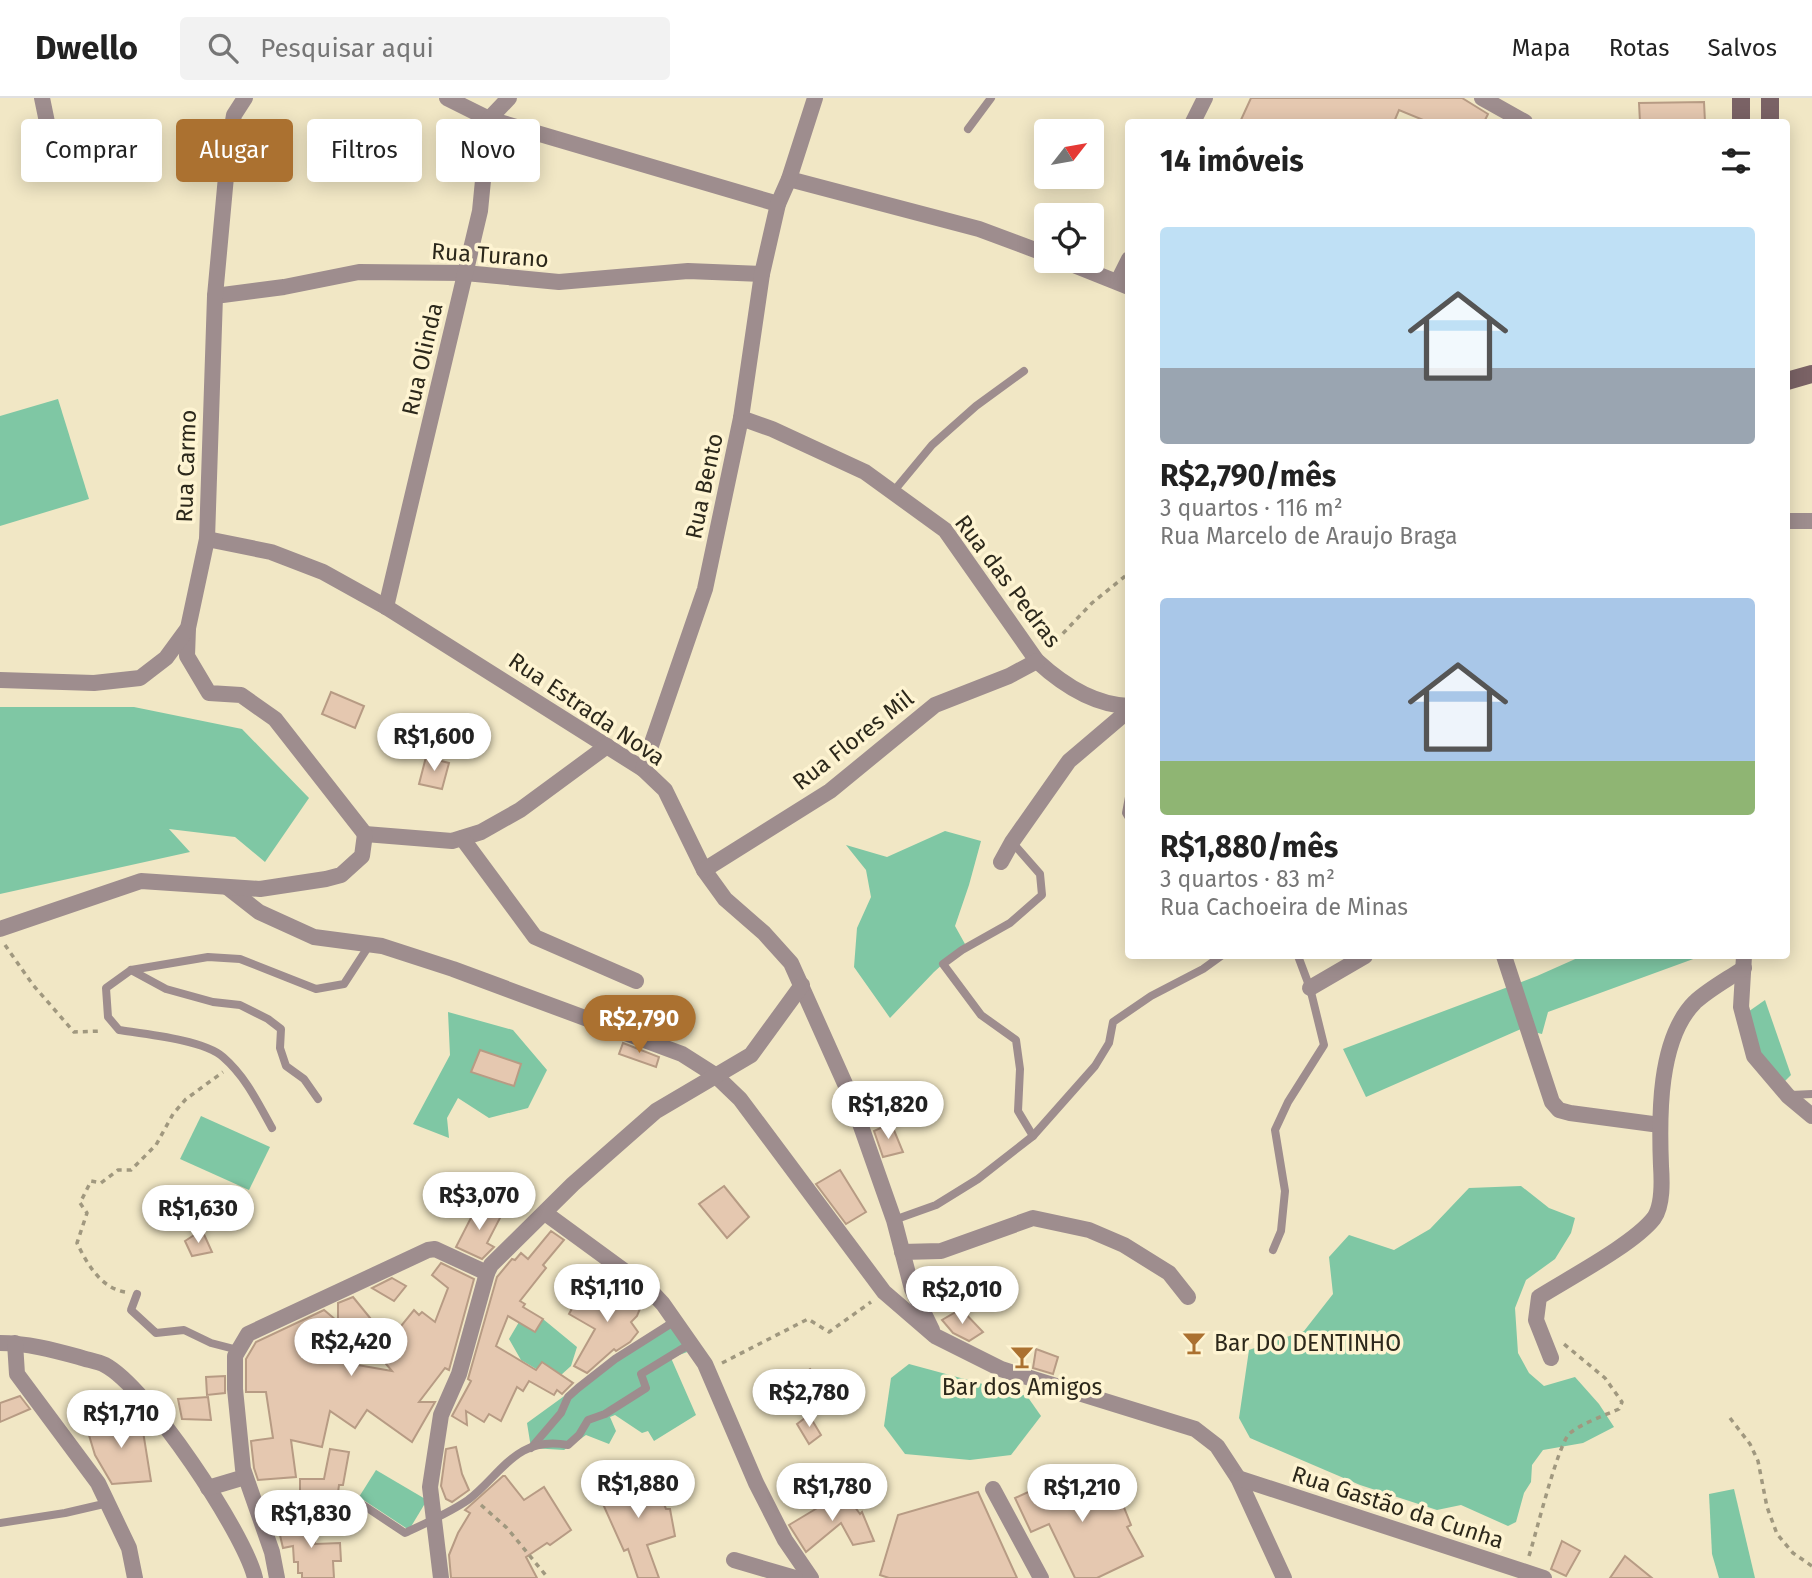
<!DOCTYPE html>
<html lang="pt">
<head>
<meta charset="utf-8">
<style>
  body { margin:0; font-family:"Fira Sans",sans-serif; background:#f2f2f2; color:#222; height:100vh; display:flex; flex-direction:column; font-size:26px; white-space:nowrap }
  * { box-sizing:border-box; margin:0 }
  p { font-size:23px; color:#767676 }
  .icon { flex:none; width:38px; height:38px; fill:none; stroke:currentColor; stroke-width:2; stroke-linecap:round; stroke-linejoin:round }
  .map { position:relative; flex:1; overflow:hidden }
  .side { position:absolute; left:1125px; top:21px; width:665px; height:840px; display:flex; flex-direction:column; background:#fff; border-radius:7px; box-shadow:0 4px 18px #0003 }
  .side>* { flex:none }
  .hud { position:absolute; left:21px; top:21px; width:665px; height:63px; display:flex; gap:14px }
  .needle { width:46px; rotate:59deg }
  .controls { position:absolute; left:1034px; top:21px; display:grid; gap:14px }
  .controls a { display:grid; place-items:center; width:70px; height:70px; border-radius:7px; background:#fff; box-shadow:0 4px 18px #0003; font-size:35px }
  .price { position:absolute; translate:-50% -60px; padding:0 16px; border-radius:24px; background:#fff; color:#222; font-size:23px; line-height:46px; filter:drop-shadow(0 2px 4px #0008) }
  .price::after { content:''; position:absolute; left:50%; top:42px; width:21px; height:16px; margin-left:-10px; background:inherit; clip-path:polygon(0 0,100% 0,50% 100%) }
  .price.active { background:#ab7130; color:#fff }
  ul { padding:0; list-style:none }
  li { display:grid; align-content:center; gap:14px; height:371px; padding:0 35px }
  li span { display:grid; place-items:center; height:217px; border-radius:7px; color:#555 }
  li>.icon { margin-inline-start:auto }
  span .icon { width:126px; height:126px; fill:#fffc; stroke-width:1 }
  li b { font-size:30px }
  h2 { display:flex; justify-content:space-between; align-items:center; height:84px; padding:0 35px; font-size:30px }
  .pill { padding:0 24px; border-radius:7px; background:#fff; box-shadow:0 4px 18px #0003; font-size:24px; line-height:63px }
  .pill.active { background:#ab7130; color:#fff }
  header { display:flex; align-items:center; gap:42px; box-sizing:border-box; height:98px; padding:0 35px; background:#fff; border-bottom:2px solid #e0e0e0 }
  header strong { font-size:33px }
  nav { display:flex; gap:38px; margin-inline-start:auto; font-size:24px }
  .search { width:490px; height:63px; background:#f2f2f2; display:flex; align-items:center; gap:18px; box-sizing:border-box; padding:0 24px; border-radius:7px; color:#767676; font-size:26px }
  .map>svg:first-child { display:block }
  .green { fill:#7fc7a4 }
  .building { fill:#e5c8b0; stroke:#b79b84; stroke-width:2 }
  .lines { fill:none; stroke-linecap:round; stroke-linejoin:round }
  .path { stroke:#a0987f; stroke-width:3.5; stroke-dasharray:5 5; stroke-linecap:butt }
  .lane { stroke:#9e8d8e; stroke-width:8 }
  .street { stroke:#9e8d8e; stroke-width:16 }
  .secondary { stroke:#7a6265; stroke-width:18 }
  .labels { text-anchor:middle; dominant-baseline:central; stroke-width:7; stroke-linejoin:round; paint-order:stroke }
  .street-label { font-size:23px; fill:#2c281b; stroke:#fef4d2 }
  .poi-label { font-size:23px; fill:#2c281b; stroke:#fef4d2; text-anchor:start }
</style>
</head>
<body>
<header>
<strong>Dwello</strong>
<div class="search"><svg class="icon" aria-label="search" viewBox="0 0 24 24"><circle cx="10" cy="10" r="6"/><path d="M15 15l6 6"/></svg>Pesquisar aqui</div>
<nav><a>Mapa</a><a>Rotas</a><a>Salvos</a></nav>
</header>
<div class="map">
<svg width="1812" height="1480" viewBox="0 0 1812 1480">
  <rect width="100%" height="100%" fill="#f1e7c5"/>
  <!-- green -->
  <g class="green">
    <polygon points="58,301 89,401 0,428 0,318"/>
    <polygon points="0,609 134,609 242,631 309,700 265,764 235,739 169,731 190,754 0,796"/>
    <polygon points="945,733 981,743 969,787 955,828 965,846 934,874 890,920 854,869 857,830 871,799 866,772 846,747 887,759"/>
    <polygon points="1582,858 1697,858 1696,860 1548,914 1542,936 1521,931 1366,999 1343,951 1537,878"/>
    <polygon points="1765,902 1791,977 1785,983 1766,967 1745,916"/>
    <polygon points="448,914 513,932 547,972 528,1010 489,1020 458,1000 447,1020 449,1040 413,1026 450,957"/>
    <polygon points="201,1018 270,1049 249,1092 180,1061"/>
    <polygon points="1521,1088 1549,1110 1575,1120 1571,1135 1555,1161 1526,1182 1515,1210 1518,1255 1529,1275 1544,1288 1575,1279 1599,1306 1614,1329 1583,1345 1543,1352 1532,1367 1531,1384 1524,1395 1516,1424 1508,1428 1461,1407 1437,1412 1360,1387 1250,1340 1239,1320 1249,1252 1304,1233 1333,1196 1329,1159 1349,1137 1394,1152 1430,1131 1469,1090"/>
    <polygon points="543,1221 577,1249 571,1268 561,1277 542,1264 538,1272 521,1262 509,1241 519,1224 535,1234"/>
    <polygon points="669,1222 690,1253 671,1260 696,1317 654,1343 648,1333 642,1335 615,1317 610,1319 616,1333 609,1346 586,1337 564,1352 531,1350 527,1325"/>
    <polygon points="909,1266 1027,1298 1041,1318 1011,1357 970,1362 905,1356 884,1328 891,1280"/>
    <polygon points="376,1372 427,1402 409,1432 359,1399"/>
    <polygon points="1734,1391 1755,1480 1719,1480 1712,1456 1709,1396"/>
  </g>
  <!-- building -->
  <g class="building">
    <polygon points="1251,0 1462,0 1488,16 1484,24 1428,24 1399,12 1394,24 1240,24"/>
    <polygon points="1704,4 1705,24 1640,24 1639,5"/>
    <polygon points="331,594 364,608 355,630 322,616"/>
    <polygon points="426,659 449,665 442,691 419,686"/>
    <polygon points="623,945 659,959 656,969 619,956"/>
    <polygon points="480,952 521,966 514,988 471,974"/>
    <polygon points="891,1025 903,1054 883,1059 874,1033"/>
    <polygon points="840,1072 866,1114 846,1126 816,1086"/>
    <polygon points="724,1088 749,1119 727,1140 699,1106"/>
    <polygon points="478,1106 501,1118 487,1145 494,1149 482,1161 456,1149"/>
    <polygon points="202,1132 212,1154 192,1158 185,1143"/>
    <polygon points="551,1133 564,1142 543,1167 546,1170 520,1203 525,1206 523,1209 543,1221 535,1234 508,1218 496,1248 536,1272 542,1264 573,1285 562,1296 557,1292 554,1297 529,1283 523,1293 517,1289 501,1323 489,1316 484,1324 466,1313 467,1327 452,1318 471,1283 468,1281 497,1179 512,1161 515,1162 521,1155 528,1161"/>
    <polygon points="441,1165 474,1181 449,1272 445,1270 419,1304 435,1304 412,1344 367,1312 355,1330 330,1313 322,1349 291,1342 296,1379 258,1382 254,1370 251,1343 273,1340 266,1294 246,1294 246,1261 256,1244 324,1212 336,1222 317,1233 317,1260 392,1273 366,1242 379,1230 389,1243 414,1212 419,1217 422,1214 435,1224 448,1190 432,1177"/>
    <polygon points="392,1180 406,1188 394,1203 372,1190"/>
    <polygon points="620,1183 644,1201 637,1218 631,1224 638,1234 630,1244 616,1253 614,1251 587,1275 574,1268 595,1231 569,1216 581,1195 603,1208"/>
    <polygon points="353,1199 375,1226 338,1225 338,1205"/>
    <polygon points="961,1211 983,1234 969,1243 953,1235 942,1222"/>
    <polygon points="1036,1251 1058,1259 1053,1276 1033,1270"/>
    <polygon points="810,1271 825,1287 819,1288 826,1297 810,1306 801,1292 776,1297"/>
    <polygon points="225,1278 225,1295 207,1297 206,1279"/>
    <polygon points="20,1298 30,1311 0,1324 0,1305"/>
    <polygon points="208,1299 211,1322 182,1321 178,1301"/>
    <polygon points="809,1317 821,1337 809,1346 797,1326"/>
    <polygon points="141,1321 151,1383 112,1386 95,1357 85,1324"/>
    <polygon points="456,1349 462,1376 469,1392 452,1404 446,1401 441,1388 446,1351"/>
    <polygon points="330,1351 349,1354 343,1387 339,1387 337,1402 300,1404 300,1381 324,1381"/>
    <polygon points="1085,1368 1104,1409 1121,1402 1131,1427 1127,1429 1143,1458 1097,1480 1075,1480 1049,1426 1031,1434 1015,1400"/>
    <polygon points="836,1374 844,1388 831,1398 821,1382"/>
    <polygon points="652,1377 666,1411 670,1411 675,1438 647,1447 659,1480 638,1480 628,1451 624,1453 598,1395 611,1389 609,1386 625,1379 627,1385"/>
    <polygon points="503,1378 505,1378 524,1402 544,1389 571,1432 550,1447 547,1445 526,1459 537,1480 451,1480 449,1457 458,1435 470,1415 465,1412"/>
    <polygon points="844,1394 860,1416 862,1414 874,1443 853,1447 841,1425 806,1454 789,1427"/>
    <polygon points="978,1394 1017,1480 889,1480 880,1477 898,1417"/>
    <polygon points="315,1416 315,1446 340,1445 341,1463 333,1463 334,1480 302,1480 302,1475 298,1475 298,1464 294,1464 293,1448 283,1450 279,1433 299,1430 299,1417"/>
    <polygon points="1562,1443 1580,1453 1566,1478 1551,1471"/>
    <polygon points="1625,1458 1652,1480 1610,1480"/>
  </g>
  <g class="lines">
    <!-- path -->
    <g class="path">
      <polyline points="1049,550 1092,505 1129,475"/>
      <polyline points="5,847 33,887 74,934 102,933"/>
      <path d="M125 1194C101 1190 87 1166 77 1145L87 1115 80 1105 91 1083 101 1085 118 1072H131L156 1047 173 1016 186 1001 223 974"/>
      <polyline points="722,1265 808,1221 829,1234 871,1204"/>
      <polyline points="1730,1320 1750,1346 1758,1363 1767,1409 1777,1436 1793,1455 1812,1468"/>
      <polyline points="481,1407 507,1430 548,1480"/>
      <path d="M1529 1458C1536 1436 1558 1345 1570 1335 1581 1326 1605 1317 1619 1311L1622 1304 1605 1280 1564 1246"/>
    </g>
    <!-- lane -->
    <g class="lane">
      <polyline points="968,31 991,0"/>
      <polyline points="893,394 932,347 976,308 1024,273"/>
      <polyline points="1129,699 1126,715 1129,720"/>
      <polyline points="1012,744 1040,776 1042,797 1010,825 962,852 943,866 981,917 1016,942 1020,971 1018,1013 1033,1038"/>
      <polyline points="131,872 166,891 213,904 240,907 268,921 281,931 280,950 286,968 304,981 318,1001"/>
      <polyline points="1791,997 1812,996"/>
      <path d="M272 1030C258 1005 246 979 223 959 204 942 145 936 119 932L108 919 106 890 131 872 208 859 240 861 316 891 344 886 370 846"/>
      <polyline points="894,1122 936,1107 978,1081 1033,1038 1095,968 1109,945 1113,924 1151,898 1203,871 1221,858"/>
      <polyline points="1273,1152 1281,1133 1285,1093 1275,1032 1288,1004 1324,947 1310,890 1298,858"/>
      <polyline points="137,1196 131,1212 156,1235 184,1232 211,1245 238,1252"/>
      <polyline points="531,1350 561,1315 568,1299 578,1290 615,1261 675,1223"/>
      <path d="M257 1413 363 1407 405 1435C426 1425 449 1415 468 1402 501 1377 516 1337 568 1347L579 1337 588 1322 605 1316 646 1290 641 1276 690 1246"/>
      <polyline points="0,1425 65,1415 108,1405"/>
    </g>
    <!-- street -->
    <g class="street">
      <polyline points="42,0 48,29"/>
      <polyline points="447,0 489,21 778,106"/>
      <polyline points="1482,0 1525,24"/>
      <polyline points="1193,24 1205,0"/>
      <polyline points="789,81 979,131 1046,156"/>
      <polyline points="1064,163 1129,189"/>
      <polyline points="1118,183 1129,161"/>
      <polyline points="215,198 284,189 359,174 465,175 559,184 688,173 762,176"/>
      <path d="M741 320 772 331 865 374 945 432 1037 563C1062 586 1094 607 1129 608"/>
      <polyline points="1787,423 1812,423"/>
      <polyline points="207,441 271,454 323,474 386,509 643,671 665,692 704,772 725,801 764,835 791,865 850,997 894,1122 912,1191 932,1232"/>
      <polyline points="386,509 480,113 489,21 509,0"/>
      <polyline points="188,530 187,558 209,595 241,597 275,621 365,736"/>
      <polyline points="0,582 94,585 140,580 166,560 188,530 207,441 215,198 229,46 234,17 245,0"/>
      <polyline points="643,671 705,491 741,320 762,176 778,106 789,81 815,0"/>
      <polyline points="365,736 452,743 481,734 520,712 607,648"/>
      <polyline points="462,740 535,839 636,883"/>
      <polyline points="1001,764 1012,744 1069,663 1129,612"/>
      <polyline points="704,772 830,693 935,607 1009,578 1037,563"/>
      <polyline points="227,789 259,814 314,839 382,848 453,871 682,956 715,977 740,1001 884,1194 935,1238 1001,1271 1195,1331 1217,1348 1238,1380 1284,1480"/>
      <polyline points="0,831 141,783 260,791 326,781 341,777 362,758 365,736"/>
      <polyline points="1504,858 1552,1004 1559,1012 1570,1015 1660,1027"/>
      <polyline points="1744,858 1741,909 1754,958 1788,998 1812,1018"/>
      <polyline points="1310,890 1365,858"/>
      <polyline points="545,1115 649,1191 663,1206 705,1266 756,1385 785,1442 811,1480"/>
      <polyline points="902,1154 941,1153 1033,1120 1089,1132 1124,1147 1169,1175 1188,1199"/>
      <path d="M0 1245C27 1245 53 1252 79 1259 87 1262 97 1263 105 1267 147 1289 244 1434 255 1480"/>
      <polyline points="15,1245 17,1276 98,1385 129,1450 135,1480"/>
      <path d="M1551 1260 1536 1222 1539 1199C1569 1180 1634 1146 1654 1120 1663 1107 1662 1083 1661 1068 1659 1019 1658 941 1695 904 1709 891 1728 881 1744 870"/>
      <polyline points="1238,1380 1544,1480"/>
      <polyline points="208,1390 245,1379"/>
      <polyline points="993,1391 1041,1480"/>
      <polyline points="734,1462 795,1480"/>
      <polyline points="277,1480 272,1454 243,1371 235,1291 235,1258 248,1236 428,1152 435,1151 487,1175"/>
      <polyline points="441,1480 430,1389 441,1317 459,1276 487,1175 491,1167 573,1086 656,1013 751,957 802,887"/>
    </g>
    <!-- secondary -->
    <g class="secondary">
      <polyline points="1770,0 1770,24"/>
      <polyline points="1741,24 1741,0"/>
      <polyline points="1787,283 1812,276"/>
    </g>
  </g>
  <!-- icons -->
  <defs>
    <g id="bar-bare" transform="scale(1.89)"><path d="M-6-5H6L.8 .8V4.5H3.5V6h-7V4.5H-.8V.8Z" fill="#ab7130" stroke="#fef4d2" stroke-width="2.5" paint-order="stroke"/></g>
  </defs>
  <g fill-rule="evenodd">
    <use href="#bar-bare" x="1194" y="1245"/>
    <use href="#bar-bare" x="1022" y="1259"/>
  </g>
  <g class="labels">
    <!-- street labels -->
    <g class="street-label">
      <text transform="translate(490 157) rotate(4)">Rua Turano</text>
      <text transform="translate(422 261) rotate(-77)">Rua Olinda</text>
      <text transform="translate(186 368) rotate(-88)">Rua Carmo</text>
      <text transform="translate(704 388) rotate(-78)">Rua Bento</text>
      <text transform="translate(1008 483) rotate(53)">Rua das Pedras</text>
      <text transform="translate(587 611) rotate(34)">Rua Estrada Nova</text>
      <text transform="translate(853 642) rotate(-38)">Rua Flores Mil</text>
      <text transform="translate(1398 1409) rotate(18)">Rua Gastão da Cunha</text>
    </g>
    <!-- poi labels -->
    <g class="poi-label">
      <text x="1214" y="1245">Bar DO DENTINHO</text>
      <text x="1022" y="1289" text-anchor="middle">Bar dos Amigos</text>
    </g>
  </g>
</svg>
<div class="controls">
<a><svg class="needle" viewBox="-14 -14 28 28"><path d="M0-13l5 13h-10z" fill="#e53935"/><path d="M0 13l5-13h-10z" fill="#767676"/></svg></a>
<a><svg class="icon" aria-label="locate" viewBox="0 0 24 24"><circle cx="12" cy="12" r="6"/><path d="M12 2v4M12 18v4M2 12h4M18 12h4"/></svg></a>
</div>
<b class="price" style="left:434px;top:675px">R$1,600</b>
<b class="price active" style="left:639px;top:957px">R$2,790</b>
<b class="price" style="left:888px;top:1043px">R$1,820</b>
<b class="price" style="left:479px;top:1134px">R$3,070</b>
<b class="price" style="left:198px;top:1147px">R$1,630</b>
<b class="price" style="left:607px;top:1226px">R$1,110</b>
<b class="price" style="left:962px;top:1228px">R$2,010</b>
<b class="price" style="left:351px;top:1280px">R$2,420</b>
<b class="price" style="left:809px;top:1331px">R$2,780</b>
<b class="price" style="left:121px;top:1352px">R$1,710</b>
<b class="price" style="left:638px;top:1422px">R$1,880</b>
<b class="price" style="left:832px;top:1425px">R$1,780</b>
<b class="price" style="left:1082px;top:1426px">R$1,210</b>
<b class="price" style="left:311px;top:1452px">R$1,830</b>
<div class="hud">
<a class="pill">Comprar</a>
<a class="pill active">Alugar</a>
<a class="pill">Filtros</a>
<a class="pill">Novo</a>
</div>
<section class="side">
<h2>14 imóveis<svg class="icon" aria-label="filters" viewBox="0 0 24 24"><path d="M4 7h16M4 17h16"/><circle cx="9" cy="7" r="2"/><circle cx="15" cy="17" r="2"/></svg></h2>
<ul>
<li><span style="background:linear-gradient(#bfe0f5 65%,#9aa5b1 0)"><svg class="icon" aria-label="home" viewBox="0 0 24 24"><path d="M3 11l9-7 9 7M6 9v11h12V9"/></svg></span><div><b>R$2,790/mês</b><p>3 quartos · 116 m²</p><p>Rua Marcelo de Araujo Braga</p></div></li>
<li><span style="background:linear-gradient(#a9c7e8 75%,#8fb573 0)"><svg class="icon" aria-label="home" viewBox="0 0 24 24"><path d="M3 11l9-7 9 7M6 9v11h12V9"/></svg></span><div><b>R$1,880/mês</b><p>3 quartos · 83 m²</p><p>Rua Cachoeira de Minas</p></div></li>
</ul>
</section>
</div>
</body>
</html>
